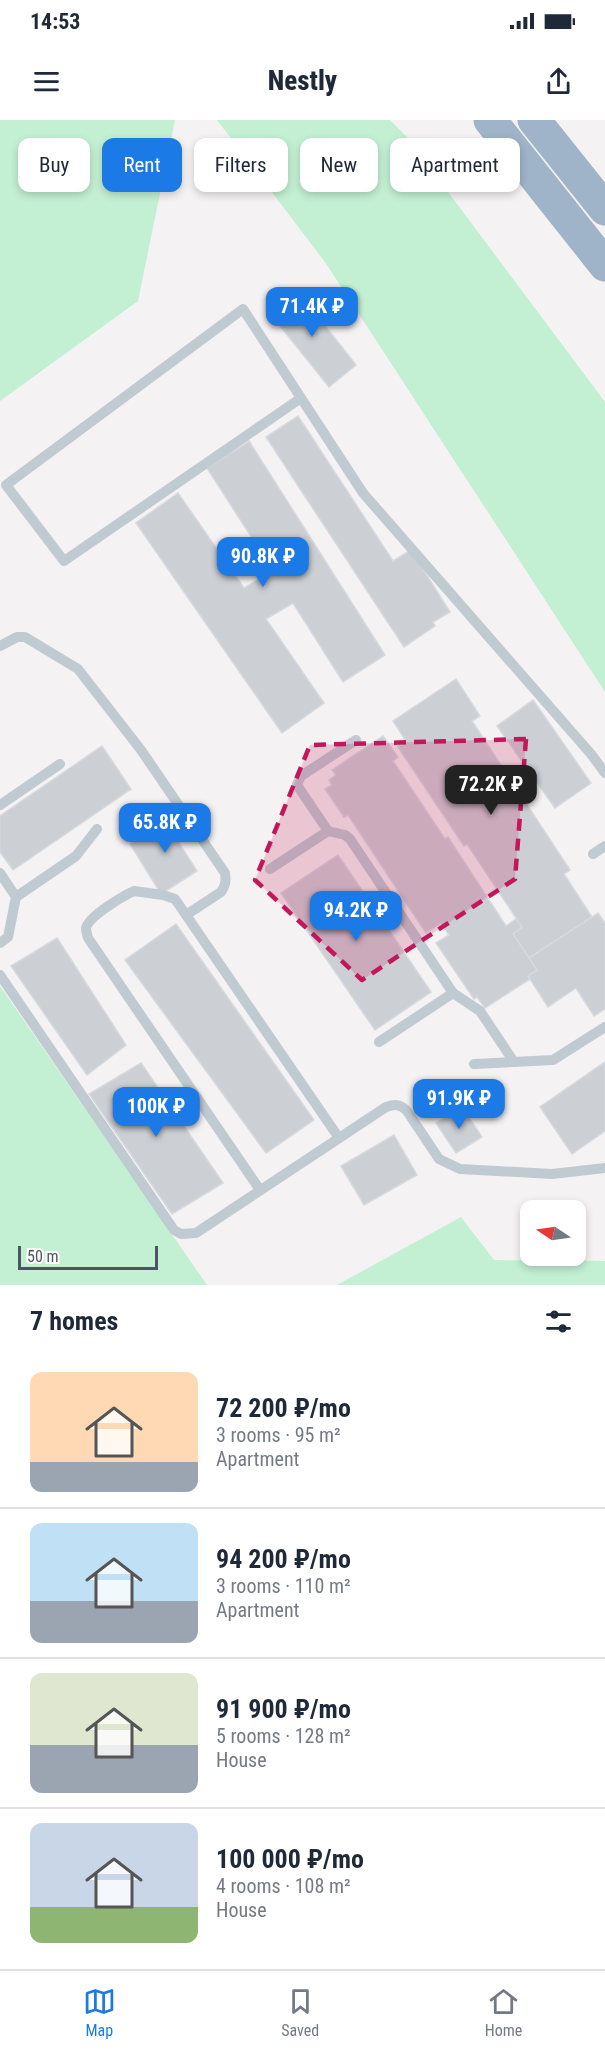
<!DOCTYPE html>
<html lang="en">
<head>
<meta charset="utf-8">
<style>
  body { margin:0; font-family:"Roboto Condensed",sans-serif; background:#f2f2f3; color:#1f2937; height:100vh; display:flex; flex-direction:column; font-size:22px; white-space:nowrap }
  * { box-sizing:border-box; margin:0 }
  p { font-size:20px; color:#747a83 }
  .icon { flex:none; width:33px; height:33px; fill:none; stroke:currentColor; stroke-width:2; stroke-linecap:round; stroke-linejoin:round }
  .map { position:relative; height:1165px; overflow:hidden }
  .drawer { display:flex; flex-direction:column; background:#fff; flex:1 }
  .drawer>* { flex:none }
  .hud { position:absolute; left:18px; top:18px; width:570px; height:54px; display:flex; gap:12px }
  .needle { width:39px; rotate:283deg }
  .controls { position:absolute; left:520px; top:1080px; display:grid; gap:12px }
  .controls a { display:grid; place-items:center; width:66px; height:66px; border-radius:12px; background:#fff; box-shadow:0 3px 9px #0003; font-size:30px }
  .scale { position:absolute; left:18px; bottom:15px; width:140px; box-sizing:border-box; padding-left:6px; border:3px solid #4a5660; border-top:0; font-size:16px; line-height:21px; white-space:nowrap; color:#4a5660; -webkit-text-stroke:4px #fff; paint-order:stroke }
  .price { position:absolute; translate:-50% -51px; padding:0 14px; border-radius:12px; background:#1b7ae5; color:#fff; font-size:20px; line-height:39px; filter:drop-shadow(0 2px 3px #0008) }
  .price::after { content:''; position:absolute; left:50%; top:36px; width:18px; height:14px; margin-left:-9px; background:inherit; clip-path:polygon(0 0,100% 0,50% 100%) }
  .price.active { background:#222; color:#fff }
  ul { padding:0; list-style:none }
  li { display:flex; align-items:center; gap:18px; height:150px; padding:0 30px }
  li+li { border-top:2px solid #e0e1e3 }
  li span { display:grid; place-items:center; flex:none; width:168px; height:120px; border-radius:12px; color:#555 }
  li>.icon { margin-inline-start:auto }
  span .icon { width:72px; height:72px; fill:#fffc; stroke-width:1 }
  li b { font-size:26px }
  h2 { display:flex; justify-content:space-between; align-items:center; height:72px; padding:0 30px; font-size:26px }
  .tag { padding:0 21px; border-radius:12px; background:#fff; box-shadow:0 3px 9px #0003; font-size:21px; line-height:54px }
  .tag.active { background:#1b7ae5; color:#fff }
  .status { display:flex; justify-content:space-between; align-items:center; height:42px; padding:0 30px; background:#fff; direction:ltr }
  .status svg { height:16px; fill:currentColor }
  header { display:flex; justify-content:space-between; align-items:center; height:78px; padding:0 30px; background:#fff; font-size:27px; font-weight:800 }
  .tab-bar { display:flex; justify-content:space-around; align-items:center; height:84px; border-top:2px solid #e0e1e3; background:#fff; font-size:16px; color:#747a83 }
  .tab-bar a { display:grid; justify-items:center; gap:3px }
  .tab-bar .active { color:#1b7ae5 }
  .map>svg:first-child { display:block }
  .green { fill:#c3f0d3 }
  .building { fill:#cccfd4; stroke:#d6d9dd; stroke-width:1.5 }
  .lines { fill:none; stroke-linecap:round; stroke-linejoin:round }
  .service { stroke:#c0cad1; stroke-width:10 }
  .trunk { stroke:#9fb4c8; stroke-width:33 }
  .marked { fill:#c2185b; fill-opacity:0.2; stroke:#c2185b; stroke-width:4.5; stroke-dasharray:12 8; stroke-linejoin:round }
</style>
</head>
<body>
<div class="status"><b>14:53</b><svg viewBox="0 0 49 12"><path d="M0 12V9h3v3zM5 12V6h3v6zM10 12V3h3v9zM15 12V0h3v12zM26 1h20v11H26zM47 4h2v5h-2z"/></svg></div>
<header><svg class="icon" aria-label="menu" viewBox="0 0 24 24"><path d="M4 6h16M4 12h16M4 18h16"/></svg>Nestly<svg class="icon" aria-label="share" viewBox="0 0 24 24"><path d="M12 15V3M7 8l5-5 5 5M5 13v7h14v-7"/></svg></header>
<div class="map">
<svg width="605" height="1165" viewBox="0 0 605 1165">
  <rect width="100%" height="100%" fill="#f4f2f2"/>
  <!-- green -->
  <g class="green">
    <polygon points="0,0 175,0 138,181 0,281"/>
    <polygon points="217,0 390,0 407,17 605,282 605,572 325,142"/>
    <polygon points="0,866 207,1165 0,1165"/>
    <polygon points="461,1097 494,1140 605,1141 605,1165 337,1165"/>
  </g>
  <!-- building -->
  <g class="building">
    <polygon points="296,169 356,245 329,267 268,191"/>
    <polygon points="298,296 393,441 411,430 450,492 433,502 435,506 404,527 266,317"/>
    <polygon points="249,321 385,535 343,562 293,483 266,499 324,583 282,613 136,403 178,373 244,468 273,451 207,348"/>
    <polygon points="456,559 480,596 472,601 570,750 564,754 592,797 529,838 513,814 522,807 467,724 464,726 398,627 406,621 393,601"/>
    <polygon points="533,580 591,663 555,688 497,606"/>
    <polygon points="383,616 398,637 393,641 445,719 448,717 506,806 516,799 522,807 513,814 537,850 528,856 530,859 485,888 477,877 474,879 436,823 449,815 441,803 426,813 348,695 344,697 325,669 332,665 329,660 336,655 332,650"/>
    <polygon points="102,626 131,669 13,750 0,732 0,696"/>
    <polygon points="178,693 191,713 179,723 197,751 161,774 130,724"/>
    <polygon points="338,735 431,872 375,910 281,773"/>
    <polygon points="598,793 605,803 605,889 594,896 576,868 548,887 528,856 537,850 529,838"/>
    <polygon points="176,804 314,1000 266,1033 125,840"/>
    <polygon points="57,818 126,925 87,955 11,846"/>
    <polygon points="605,942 605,1011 572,1034 540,987"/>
    <polygon points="141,943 223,1063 172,1094 89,974"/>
    <polygon points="462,987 482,1017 456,1033 436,1003"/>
    <polygon points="394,1015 417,1055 364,1085 341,1046"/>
  </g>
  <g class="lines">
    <!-- service -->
    <g class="service">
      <polyline points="301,278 64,441 6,365 243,189 363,373 591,634 605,653"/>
      <path d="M0 526 17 517H25L78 549 141 630 225 753C226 761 226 765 221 772L186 795 175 779 163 775 134 771C123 776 89 796 86 808 86 811 87 814 88 818L260 1070"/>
      <polyline points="356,620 301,656 297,664 299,668 328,711 345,715 350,719 453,873 480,891 514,942"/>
      <polyline points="0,685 60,644"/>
      <polyline points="593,734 605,726"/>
      <polyline points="270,749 328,711"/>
      <polyline points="0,753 16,777 8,817 0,823"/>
      <polyline points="16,777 76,736 97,709"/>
      <polyline points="186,795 339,1018"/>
      <path d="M0 855 174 1110 181 1114 196 1113 386 987C395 984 400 984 407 991L439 1039 460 1049 552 1054 605 1048"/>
      <polyline points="379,922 453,873"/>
      <polyline points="474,944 553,940 605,907"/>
    </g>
    <!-- trunk -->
    <g class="trunk">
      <polyline points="490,0 605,145"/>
      <polyline points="534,0 605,89"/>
    </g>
  </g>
  <!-- marked area -->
  <path class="marked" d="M526 619 515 759 362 860 255 760 310 625Z"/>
</svg>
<div class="controls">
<a><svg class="needle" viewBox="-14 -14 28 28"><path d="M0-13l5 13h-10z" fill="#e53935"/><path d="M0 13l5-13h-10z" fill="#747a83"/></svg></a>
</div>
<div class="scale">50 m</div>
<b class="price" style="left:312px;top:218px">71.4K ₽</b>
<b class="price" style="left:263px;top:468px">90.8K ₽</b>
<b class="price active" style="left:491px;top:696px">72.2K ₽</b>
<b class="price" style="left:165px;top:734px">65.8K ₽</b>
<b class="price" style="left:356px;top:822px">94.2K ₽</b>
<b class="price" style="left:459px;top:1010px">91.9K ₽</b>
<b class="price" style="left:156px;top:1018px">100K ₽</b>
<div class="hud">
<a class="tag">Buy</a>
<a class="tag active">Rent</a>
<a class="tag">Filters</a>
<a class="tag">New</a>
<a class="tag">Apartment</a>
</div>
</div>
<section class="drawer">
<h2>7 homes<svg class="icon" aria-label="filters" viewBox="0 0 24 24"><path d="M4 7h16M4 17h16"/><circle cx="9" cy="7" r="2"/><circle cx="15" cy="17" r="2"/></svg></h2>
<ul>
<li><span style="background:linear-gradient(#ffd9b3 75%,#9aa5b1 0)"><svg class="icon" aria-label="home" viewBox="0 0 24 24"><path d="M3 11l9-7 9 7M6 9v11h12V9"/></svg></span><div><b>72 200 ₽/mo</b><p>3 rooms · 95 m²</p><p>Apartment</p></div></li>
<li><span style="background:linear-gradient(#bfe0f5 65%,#9aa5b1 0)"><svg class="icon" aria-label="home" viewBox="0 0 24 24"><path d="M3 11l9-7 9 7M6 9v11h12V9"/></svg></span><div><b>94 200 ₽/mo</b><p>3 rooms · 110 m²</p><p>Apartment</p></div></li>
<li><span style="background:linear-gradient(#dfe7d0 60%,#9aa5b1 0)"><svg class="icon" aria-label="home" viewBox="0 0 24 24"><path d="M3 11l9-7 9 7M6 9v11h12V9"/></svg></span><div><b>91 900 ₽/mo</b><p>5 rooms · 128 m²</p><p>House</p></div></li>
<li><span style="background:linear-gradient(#c9d6e8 70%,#8fb573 0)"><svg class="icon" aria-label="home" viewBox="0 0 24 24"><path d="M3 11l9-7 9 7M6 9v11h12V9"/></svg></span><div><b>100 000 ₽/mo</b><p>4 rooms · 108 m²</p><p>House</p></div></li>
</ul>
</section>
<nav class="tab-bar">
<a class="active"><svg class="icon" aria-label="map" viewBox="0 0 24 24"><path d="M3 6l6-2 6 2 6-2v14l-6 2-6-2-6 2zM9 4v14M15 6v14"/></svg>Map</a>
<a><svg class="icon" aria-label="saved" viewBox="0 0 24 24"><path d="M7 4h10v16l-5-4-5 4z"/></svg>Saved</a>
<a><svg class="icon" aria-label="home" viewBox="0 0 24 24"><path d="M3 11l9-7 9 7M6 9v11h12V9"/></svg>Home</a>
</nav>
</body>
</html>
